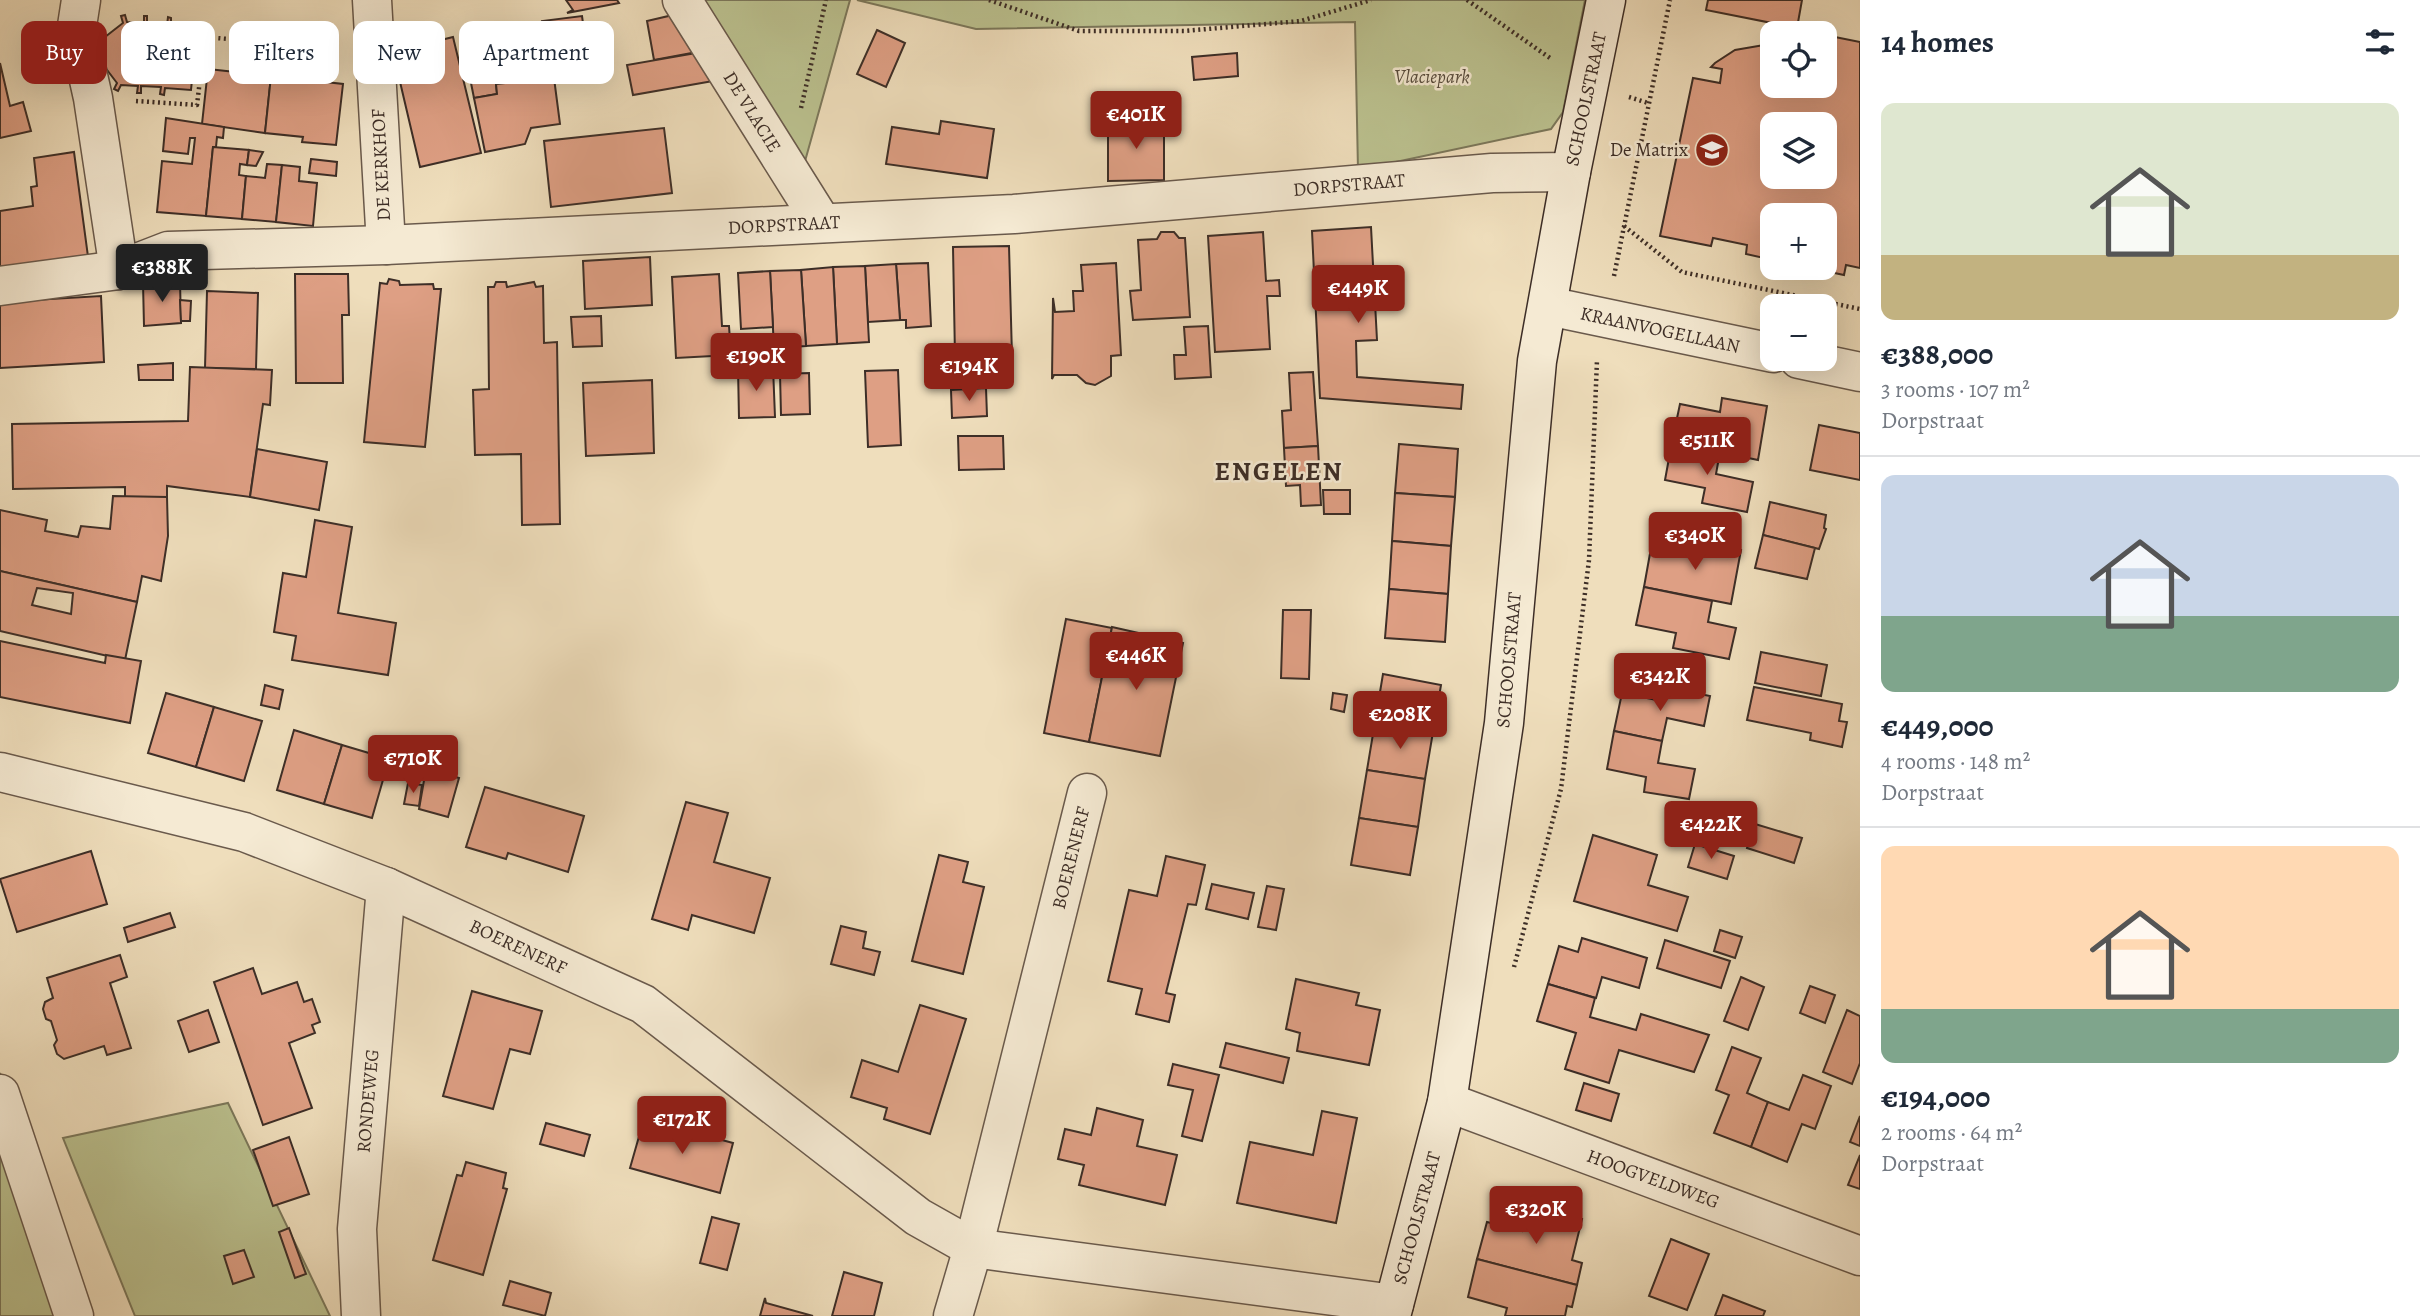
<!DOCTYPE html>
<html lang="en">
<head>
<meta charset="utf-8">
<style>
  body { margin:0; font-family:Alegreya,serif; background:#f2f2f3; color:#1f2937; height:100vh; display:flex; flex-direction:column; font-size:26px; white-space:nowrap }
  * { box-sizing:border-box; margin:0 }
  p { font-size:23px; color:#747a83 }
  .icon { flex:none; width:38px; height:38px; fill:none; stroke:currentColor; stroke-width:2; stroke-linecap:round; stroke-linejoin:round }
  .map { position:relative; flex:1; overflow:hidden }
  .drawer { display:flex; flex-direction:column; background:#fff; width:560px }
  .drawer>* { flex:none }
  .hud { position:absolute; left:21px; top:21px; width:665px; height:63px; display:flex; gap:14px }
  .buttons { position:absolute; left:1760px; top:21px; display:grid; gap:14px }
  .buttons a { display:grid; place-items:center; width:77px; height:77px; border-radius:14px; background:#fff; box-shadow:0 7px 28px #0002; font-size:35px }
  .price { position:absolute; translate:-50% -60px; padding:0 16px; border-radius:7px; background:#8f2418; color:#fff; font-size:23px; line-height:46px; filter:drop-shadow(0 2px 4px #0008) }
  .price::after { content:''; position:absolute; left:50%; top:42px; width:21px; height:16px; margin-left:-10px; background:inherit; clip-path:polygon(0 0,100% 0,50% 100%) }
  .price.selected { background:#222; color:#fff }
  ul { padding:0; list-style:none }
  li { display:grid; align-content:center; gap:14px; height:371px; padding:0 21px }
  li+li { border-top:2px solid #e0e1e3 }
  li span { display:grid; place-items:center; height:217px; border-radius:14px; color:#555 }
  li>.icon { margin-inline-start:auto }
  span .icon { width:126px; height:126px; fill:#fffc; stroke-width:1 }
  li b { font-size:30px }
  h2 { display:flex; justify-content:space-between; align-items:center; height:84px; padding:0 21px; font-size:30px }
  .tag { padding:0 24px; border-radius:14px; background:#fff; box-shadow:0 7px 28px #0002; font-size:24px; line-height:63px }
  .tag.selected { background:#8f2418; color:#fff }
  main { display:flex; flex:1; min-height:0 }
  .map>svg:first-child { display:block }
  .green { fill:#bbc18f; stroke:#7c785b; stroke-width:2 }
  .building { fill:#de9f84; stroke:#3d2e27; stroke-width:2; fill-rule:evenodd }
  .lines { fill:none; stroke-linecap:round; stroke-linejoin:round }
  .street-casing { stroke:#6a5a4c; stroke-width:41 }
  .secondary-casing { stroke:#3d2e27; stroke-width:41 }
  .path { stroke:#3d2e27; stroke-width:4.5; stroke-dasharray:2 3.5; stroke-linecap:butt }
  .street { stroke:#f5ead3; stroke-width:38 }
  .secondary { stroke:#f5ead3; stroke-width:38 }
  .labels { text-anchor:middle; dominant-baseline:central; stroke-width:5; stroke-linejoin:round; paint-order:stroke }
  .park-label { font-size:19px; font-style:italic; fill:#564b3c; stroke:#f5ead3 }
  .street-label { font-size:19px; fill:#3d2e27; stroke:#f5ead3 }
  .poi-label { font-size:19px; fill:#3d2e27; stroke:#f5ead3; text-anchor:end }
  .district-label { font-size:26px; font-weight:bold; letter-spacing:2px; fill:#3d2e27; stroke:#f5ead3 }
</style>
</head>
<body>
<main>
<div class="map">
<svg width="1860" height="1316" viewBox="0 0 1860 1316">
  <rect width="100%" height="100%" fill="#efdebc"/>
  <filter id="stains"><feTurbulence type="fractalNoise" baseFrequency=".00286" numOctaves="4"/><feColorMatrix values="0 0 0 0 .2 0 0 0 0 .09 0 0 0 0 .02 0 0 0 .5 -.17"/></filter>
  <radialGradient id="worn" r=".72"><stop offset=".6" stop-color="#630" stop-opacity="0"/><stop offset="1" stop-color="#630" stop-opacity=".3"/></radialGradient>
  <!-- green -->
  <g class="green">
    <polygon points="702,0 850,0 802,172"/>
    <polygon points="857,0 1585,0 1563,112 1551,129 1358,170 1355,22 976,29"/>
    <polygon points="0,1073 33,1188 82,1316 0,1316"/>
    <polygon points="228,1103 330,1316 135,1316 63,1138"/>
  </g>
  <!-- building -->
  <g class="building">
    <polygon points="566,0 617,0 619,3 567,13 573,10"/>
    <polygon points="1708,0 1802,0 1797,28 1706,10"/>
    <polygon points="125,15 127,22 144,24 144,16 147,16 147,24 167,25 168,17 171,18 171,25 194,27 194,23 202,24 201,30 197,30 191,90 165,88 164,95 160,94 161,87 141,86 141,93 137,93 138,86 121,85 118,91 114,89 117,83 101,62 103,41 97,37 99,33 105,37 123,23 121,16"/>
    <polygon points="673,15 697,52 654,60 647,21"/>
    <polygon points="582,16 590,74 496,84 497,94 474,98 463,43 543,31 542,21"/>
    <polygon points="877,30 905,43 886,87 857,74"/>
    <path d="M1825 35 1860 42V268L1846 265 1844 275 1811 268H1825V215H1773V260L1746 254 1747 245 1713 238 1711 246 1660 236 1693 78 1720 83 1722 69 1711 67 1715 63 1735 50 1764 45 1773 46V86H1825ZM1773 124H1825V177H1773Z"/>
    <polygon points="453,37 481,153 420,167 393,52"/>
    <polygon points="696,53 713,81 633,95 627,65"/>
    <polygon points="1237,53 1238,76 1194,80 1192,57"/>
    <polygon points="0,63 10,106 23,102 31,131 0,138"/>
    <polygon points="208,69 271,76 265,133 202,124"/>
    <polygon points="271,76 343,84 336,145 302,142 303,137 265,133"/>
    <polygon points="554,78 560,124 531,128 525,144 485,152 474,98 497,94 496,84"/>
    <polygon points="166,118 224,127 223,138 217,137 216,147 213,147 206,216 157,212 162,161 192,164 195,138 190,138 188,154 163,151"/>
    <polygon points="941,121 994,129 987,178 886,164 892,127 939,134"/>
    <polygon points="1108,121 1164,121 1164,180 1108,181"/>
    <polygon points="664,128 672,193 551,207 544,141"/>
    <polygon points="213,147 249,150 247,165 240,164 239,175 246,176 242,219 206,216"/>
    <polygon points="249,150 263,152 256,166 247,165"/>
    <polygon points="74,152 89,264 0,276 0,211 33,206 31,187 37,186 34,158"/>
    <polygon points="311,159 337,162 336,176 309,173"/>
    <polygon points="267,164 282,165 276,222 242,219 246,176 265,178"/>
    <polygon points="282,165 300,167 299,181 317,183 313,226 276,222"/>
    <polygon points="1371,227 1377,340 1356,341 1357,377 1463,385 1461,409 1320,398 1312,231"/>
    <polygon points="1161,232 1174,232 1179,238 1185,238 1190,317 1133,320 1130,291 1141,290 1138,240 1157,239"/>
    <polygon points="1263,232 1266,281 1279,280 1280,296 1267,296 1270,349 1215,352 1208,236"/>
    <polygon points="1009,246 1012,356 955,357 953,247"/>
    <polygon points="650,257 652,305 585,309 583,261"/>
    <polygon points="928,263 931,326 906,328 906,320 900,320 896,264"/>
    <polygon points="1116,263 1121,355 1111,356 1111,376 1095,385 1086,383 1077,375 1054,375 1052,379 1053,298 1055,312 1074,311 1073,291 1083,291 1081,265"/>
    <polygon points="896,264 900,320 868,322 865,266"/>
    <polygon points="865,266 869,342 837,344 833,267"/>
    <polygon points="833,267 837,344 806,346 801,270"/>
    <polygon points="801,270 806,346 774,348 770,271"/>
    <polygon points="770,271 773,327 741,329 738,273"/>
    <polygon points="295,274 348,274 349,315 342,315 343,383 296,383"/>
    <polygon points="719,274 722,326 729,326 731,355 676,358 672,277"/>
    <polygon points="389,279 399,281 400,285 433,284 434,289 441,289 425,447 364,442 380,283 387,284"/>
    <polygon points="180,282 181,323 144,326 143,283"/>
    <polygon points="496,282 506,282 507,287 534,282 536,287 543,286 544,343 557,342 560,524 522,525 521,454 475,455 473,390 489,389 488,287 494,287"/>
    <polygon points="207,291 258,293 256,369 205,368"/>
    <polygon points="101,296 104,362 0,368 0,302"/>
    <polygon points="180,300 191,301 190,321 181,321"/>
    <polygon points="601,316 602,346 573,347 571,317"/>
    <polygon points="1208,326 1211,377 1175,379 1174,355 1186,355 1184,327"/>
    <polygon points="173,363 173,380 139,380 138,365"/>
    <polygon points="190,367 272,370 270,405 263,404 250,497 167,486 167,497 125,498 125,487 13,489 12,424 188,421"/>
    <polygon points="773,367 775,417 739,418 738,368"/>
    <polygon points="898,370 901,445 868,447 865,371"/>
    <polygon points="1313,372 1318,446 1284,448 1282,411 1291,410 1289,373"/>
    <polygon points="809,373 810,414 781,415 780,374"/>
    <polygon points="652,380 654,453 586,456 583,383"/>
    <polygon points="986,388 987,416 952,418 951,390"/>
    <polygon points="1722,398 1767,406 1758,460 1672,442 1680,404 1720,412"/>
    <polygon points="1819,425 1860,433 1860,480 1810,470"/>
    <polygon points="958,436 1003,436 1004,469 959,470"/>
    <polygon points="1672,442 1720,452 1716,474 1753,482 1747,512 1702,503 1705,488 1665,480"/>
    <polygon points="1399,444 1458,449 1455,497 1395,493"/>
    <polygon points="1318,446 1321,505 1301,506 1300,485 1286,486 1284,448"/>
    <polygon points="257,449 327,462 319,510 250,497"/>
    <polygon points="1323,490 1350,490 1350,514 1324,514"/>
    <polygon points="1395,493 1455,497 1451,546 1392,541"/>
    <polygon points="113,496 167,497 168,536 161,581 142,576 137,602 0,571 0,510 47,520 45,531 78,537 81,526 110,529"/>
    <polygon points="1770,502 1826,515 1824,528 1826,529 1819,549 1763,535"/>
    <polygon points="315,520 352,527 338,613 396,623 388,675 292,660 296,636 274,632 283,573 306,577"/>
    <polygon points="1763,535 1815,548 1807,579 1755,568"/>
    <polygon points="1693,540 1741,550 1731,604 1644,587 1651,548 1690,555"/>
    <polygon points="1392,541 1451,546 1448,594 1389,589"/>
    <path d="M0 571 137 602 125 660 0 631ZM37 588 73 593 71 614 32 605Z"/>
    <polygon points="1644,587 1712,601 1708,622 1736,628 1729,659 1673,648 1676,633 1636,625"/>
    <polygon points="1389,589 1448,594 1445,642 1385,638"/>
    <polygon points="1283,610 1311,610 1309,679 1281,678"/>
    <polygon points="1066,619 1112,628 1089,742 1044,733"/>
    <polygon points="1112,627 1183,643 1160,756 1089,742"/>
    <polygon points="0,641 105,663 106,655 141,661 130,723 0,697"/>
    <polygon points="1761,652 1827,665 1821,696 1755,683"/>
    <polygon points="1383,674 1441,685 1433,732 1375,722"/>
    <polygon points="265,685 283,690 279,709 261,705"/>
    <polygon points="1665,687 1710,696 1704,726 1667,718 1662,741 1614,731 1622,693 1662,701"/>
    <polygon points="1754,687 1842,704 1839,721 1847,722 1842,747 1810,740 1811,733 1747,720"/>
    <polygon points="166,693 214,707 196,767 148,753"/>
    <polygon points="1333,693 1347,695 1344,712 1331,709"/>
    <polygon points="214,707 262,721 244,781 196,767"/>
    <polygon points="1375,722 1433,732 1425,779 1367,770"/>
    <polygon points="294,730 342,745 324,804 277,790"/>
    <polygon points="1614,731 1662,741 1658,763 1695,769 1689,799 1644,792 1646,777 1607,769"/>
    <polygon points="342,745 389,759 372,818 324,804"/>
    <polygon points="426,769 459,778 448,817 419,809"/>
    <polygon points="1367,770 1425,779 1418,827 1359,818"/>
    <polygon points="408,783 422,785 419,806 404,804"/>
    <polygon points="485,787 584,816 568,872 508,853 506,859 466,847"/>
    <polygon points="686,802 728,813 714,862 770,878 754,933 692,915 688,930 652,919"/>
    <polygon points="1359,818 1418,827 1410,875 1351,865"/>
    <polygon points="1755,824 1802,838 1794,863 1747,848"/>
    <polygon points="1593,835 1657,855 1648,885 1688,897 1677,931 1574,901"/>
    <polygon points="1695,844 1734,856 1727,879 1688,867"/>
    <polygon points="91,851 107,904 17,932 0,879"/>
    <polygon points="939,855 968,862 963,882 984,887 963,974 912,961"/>
    <polygon points="1166,856 1205,865 1196,905 1188,904 1166,993 1175,995 1169,1022 1136,1014 1142,989 1108,981 1129,890 1157,896"/>
    <polygon points="1212,884 1254,893 1248,919 1206,909"/>
    <polygon points="1267,886 1284,889 1276,930 1258,927"/>
    <polygon points="170,913 175,927 128,942 124,928"/>
    <polygon points="841,926 866,932 863,948 880,952 874,975 831,964"/>
    <polygon points="1720,930 1742,937 1735,958 1714,951"/>
    <polygon points="1582,938 1647,958 1639,988 1602,977 1596,998 1548,984 1559,946 1578,952"/>
    <polygon points="1665,940 1730,961 1721,988 1657,968"/>
    <polygon points="120,955 127,977 110,983 131,1048 107,1055 104,1046 64,1059 57,1054 54,1045 57,1040 51,1021 46,1019 43,1009 45,1002 53,998 47,978"/>
    <polygon points="253,968 262,994 297,982 304,1002 312,999 320,1022 312,1025 315,1033 289,1043 312,1108 263,1125 214,982"/>
    <polygon points="1741,977 1764,987 1748,1030 1724,1021"/>
    <polygon points="1296,979 1359,993 1356,1005 1380,1010 1369,1065 1297,1051 1300,1033 1286,1029"/>
    <polygon points="1548,984 1595,998 1590,1017 1636,1030 1641,1014 1709,1035 1694,1072 1619,1050 1609,1083 1565,1069 1576,1033 1537,1021"/>
    <polygon points="1810,986 1835,995 1825,1023 1800,1013"/>
    <polygon points="472,991 542,1011 530,1054 510,1049 493,1109 443,1096"/>
    <polygon points="920,1005 966,1019 930,1134 884,1119 887,1108 851,1097 862,1060 898,1072"/>
    <polygon points="208,1010 219,1042 189,1052 178,1021"/>
    <polygon points="1847,1010 1860,1016 1860,1063 1852,1084 1823,1072"/>
    <polygon points="1226,1043 1289,1058 1283,1083 1220,1067"/>
    <polygon points="1732,1047 1761,1058 1747,1093 1768,1102 1751,1147 1714,1133 1729,1095 1716,1090"/>
    <polygon points="1173,1064 1219,1075 1202,1141 1182,1136 1193,1090 1168,1085"/>
    <polygon points="1803,1075 1831,1086 1815,1129 1802,1124 1787,1162 1751,1147 1768,1102 1789,1110"/>
    <polygon points="1584,1083 1619,1094 1611,1121 1576,1110"/>
    <polygon points="1097,1108 1143,1120 1137,1146 1177,1155 1165,1205 1079,1185 1084,1165 1058,1159 1065,1129 1091,1135"/>
    <polygon points="1322,1111 1357,1118 1336,1223 1237,1203 1250,1142 1313,1155"/>
    <polygon points="1860,1116 1860,1146 1850,1142"/>
    <polygon points="644,1119 733,1143 720,1193 630,1168"/>
    <polygon points="546,1123 590,1135 584,1156 540,1144"/>
    <polygon points="289,1137 309,1194 273,1206 253,1150"/>
    <polygon points="1860,1155 1860,1189 1848,1185"/>
    <polygon points="466,1162 506,1173 503,1188 507,1189 483,1275 433,1260 457,1175 462,1176"/>
    <polygon points="1528,1206 1582,1219 1572,1260 1582,1263 1577,1285 1477,1259 1487,1222 1522,1231"/>
    <polygon points="712,1217 739,1224 727,1270 700,1263"/>
    <polygon points="289,1228 306,1274 295,1278 279,1232"/>
    <polygon points="1671,1239 1709,1254 1687,1310 1649,1296"/>
    <polygon points="244,1250 254,1277 233,1284 224,1256"/>
    <polygon points="1477,1259 1577,1285 1572,1307 1567,1306 1565,1316 1505,1316 1507,1308 1468,1297"/>
    <polygon points="844,1272 882,1283 874,1316 832,1316"/>
    <polygon points="510,1281 551,1293 545,1316 503,1305"/>
    <polygon points="1723,1295 1765,1311 1763,1316 1715,1316"/>
    <polygon points="765,1298 766,1303 813,1316 760,1316"/>
  </g>
  <g class="lines">
    <!-- street casing -->
    <g class="street-casing">
      <g id="street">
        <polyline points="81,0 77,26 93,98 119,270"/>
        <polyline points="372,0 386,245"/>
        <polyline points="682,0 822,223"/>
        <polyline points="0,286 119,270 168,251 386,245 1014,214 1492,173 1571,172"/>
        <polyline points="1548,306 1773,353"/>
        <polyline points="1799,359 1860,372"/>
        <polyline points="0,772 244,832 386,887 643,1004 918,1217 973,1248 1394,1304"/>
        <polyline points="0,1094 74,1316"/>
        <polyline points="1447,1102 1860,1256"/>
        <polyline points="361,1316 357,1229 386,887"/>
        <polyline points="953,1316 973,1248 1087,793"/>
      </g>
    </g>
    <!-- secondary casing -->
    <g class="secondary-casing">
      <polyline id="secondary" points="1391,1316 1447,1102 1504,723 1537,361 1571,172 1606,0"/>
    </g>
    <!-- path -->
    <g class="path">
      <polyline points="989,0 1079,31 1184,31 1301,21 1371,0"/>
      <polyline points="1467,0 1550,58"/>
      <polyline points="1629,97 1648,103"/>
      <polyline points="136,101 197,105 205,37 332,48"/>
      <polyline points="801,108 826,0"/>
      <polyline points="1624,226 1682,272 1860,309"/>
      <polyline points="1614,276 1670,0"/>
      <polyline points="1514,967 1561,789 1589,560 1597,360"/>
    </g>
    <!-- street -->
    <use href="#street" class="street"/>
    <!-- secondary -->
    <use href="#secondary" class="secondary"/>
  </g>
  <!-- icons -->
  <defs>
    <g id="school-disc" transform="scale(1.75)"><circle r="9.5" fill="#8f2418" stroke="#f5ead3"/><path d="M0-5L7-2L0 1L-7-2ZM-4 1L0 2.5L4 1V4Q0 6-4 4Z" fill="#fff"/></g>
  </defs>
  <g fill-rule="evenodd">
    <use href="#school-disc" x="1712" y="150"/>
  </g>
  <g class="labels">
    <!-- park labels -->
    <g class="park-label">
      <text x="1432" y="77">Vlaciepark</text>
    </g>
    <!-- street labels -->
    <g class="street-label">
      <text transform="translate(1586 99) rotate(-78)">SCHOOLSTRAAT</text>
      <text transform="translate(752 112) rotate(58)">DE VLACIE</text>
      <text transform="translate(381 165) rotate(-93)">DE KERKHOF</text>
      <text transform="translate(1349 185) rotate(-5)">DORPSTRAAT</text>
      <text transform="translate(784 225) rotate(-3)">DORPSTRAAT</text>
      <text transform="translate(1660 330) rotate(12)">KRAANVOGELLAAN</text>
      <text transform="translate(1509 660) rotate(-85)">SCHOOLSTRAAT</text>
      <text transform="translate(1071 858) rotate(-76)">BOERENERF</text>
      <text transform="translate(518 947) rotate(25)">BOERENERF</text>
      <text transform="translate(368 1101) rotate(-85)">RONDEWEG</text>
      <text transform="translate(1653 1179) rotate(20)">HOOGVELDWEG</text>
      <text transform="translate(1417 1218) rotate(-75)">SCHOOLSTRAAT</text>
    </g>
    <!-- poi labels -->
    <g class="poi-label">
      <text x="1688" y="150">De Matrix</text>
    </g>
    <!-- district labels -->
    <g class="district-label">
      <text x="1279" y="471">ENGELEN</text>
    </g>
  </g>
  <rect width="100%" height="100%" filter="url(#stains)"/>
  <rect width="100%" height="100%" fill="url(#worn)"/>
</svg>
<div class="buttons">
<a><svg class="icon" aria-label="locate" viewBox="0 0 24 24"><circle cx="12" cy="12" r="6"/><path d="M12 2v4M12 18v4M2 12h4M18 12h4"/></svg></a>
<a><svg class="icon" aria-label="layers" viewBox="0 0 24 24"><path d="M12 4l9 5-9 5-9-5zM3 14l9 5 9-5"/></svg></a>
<a>+</a>
<a>−</a>
</div>
<b class="price" style="left:1136px;top:151px">€401K</b>
<b class="price selected" style="left:162px;top:304px">€388K</b>
<b class="price" style="left:1358px;top:325px">€449K</b>
<b class="price" style="left:756px;top:393px">€190K</b>
<b class="price" style="left:969px;top:403px">€194K</b>
<b class="price" style="left:1707px;top:477px">€511K</b>
<b class="price" style="left:1695px;top:572px">€340K</b>
<b class="price" style="left:1136px;top:692px">€446K</b>
<b class="price" style="left:1660px;top:713px">€342K</b>
<b class="price" style="left:1400px;top:751px">€208K</b>
<b class="price" style="left:413px;top:795px">€710K</b>
<b class="price" style="left:1711px;top:861px">€422K</b>
<b class="price" style="left:682px;top:1156px">€172K</b>
<b class="price" style="left:1536px;top:1246px">€320K</b>
<div class="hud">
<a class="tag selected">Buy</a>
<a class="tag">Rent</a>
<a class="tag">Filters</a>
<a class="tag">New</a>
<a class="tag">Apartment</a>
</div>
</div>
<section class="drawer">
<h2>14 homes<svg class="icon" aria-label="filters" viewBox="0 0 24 24"><path d="M4 7h16M4 17h16"/><circle cx="9" cy="7" r="2"/><circle cx="15" cy="17" r="2"/></svg></h2>
<ul>
<li><span style="background:linear-gradient(#dfe7d0 70%,#c2b280 0)"><svg class="icon" aria-label="home" viewBox="0 0 24 24"><path d="M3 11l9-7 9 7M6 9v11h12V9"/></svg></span><div><b>€388,000</b><p>3 rooms · 107 m²</p><p>Dorpstraat</p></div></li>
<li><span style="background:linear-gradient(#c9d6e8 65%,#7fa58c 0)"><svg class="icon" aria-label="home" viewBox="0 0 24 24"><path d="M3 11l9-7 9 7M6 9v11h12V9"/></svg></span><div><b>€449,000</b><p>4 rooms · 148 m²</p><p>Dorpstraat</p></div></li>
<li><span style="background:linear-gradient(#ffd9b3 75%,#7fa58c 0)"><svg class="icon" aria-label="home" viewBox="0 0 24 24"><path d="M3 11l9-7 9 7M6 9v11h12V9"/></svg></span><div><b>€194,000</b><p>2 rooms · 64 m²</p><p>Dorpstraat</p></div></li>
</ul>
</section>
</main>
</body>
</html>
